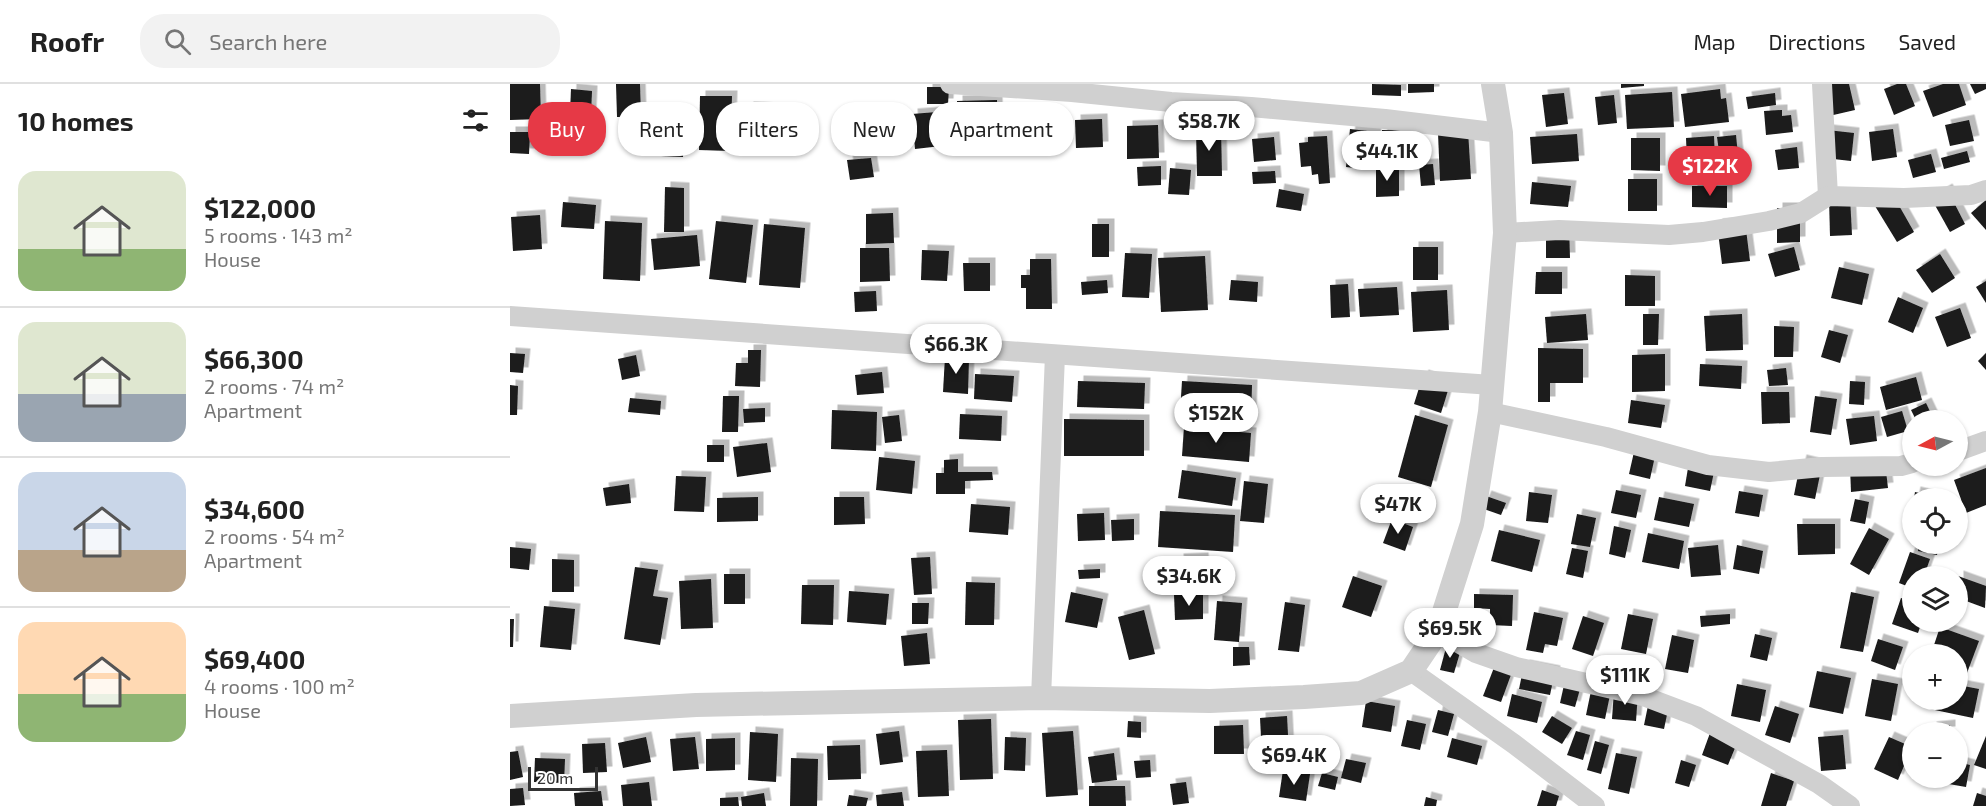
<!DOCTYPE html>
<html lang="en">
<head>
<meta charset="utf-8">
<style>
  body { margin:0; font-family:"Exo 2",sans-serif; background:#f2f2f2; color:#222; height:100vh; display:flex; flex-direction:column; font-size:22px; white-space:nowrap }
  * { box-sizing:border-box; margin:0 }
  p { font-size:20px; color:#767676 }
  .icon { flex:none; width:33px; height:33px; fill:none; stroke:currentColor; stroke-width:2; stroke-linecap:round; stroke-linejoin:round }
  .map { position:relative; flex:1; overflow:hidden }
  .drawer { display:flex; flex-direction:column; background:#fff; width:510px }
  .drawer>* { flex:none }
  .guide { position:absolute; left:18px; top:18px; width:570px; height:54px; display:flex; gap:12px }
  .needle { width:39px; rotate:263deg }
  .fabs { position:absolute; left:1392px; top:326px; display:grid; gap:12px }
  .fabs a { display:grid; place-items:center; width:66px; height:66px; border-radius:50%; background:#fff; box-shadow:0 2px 4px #0004; font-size:30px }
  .scale { position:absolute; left:18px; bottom:15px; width:70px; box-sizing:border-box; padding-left:6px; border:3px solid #333; border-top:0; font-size:16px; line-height:21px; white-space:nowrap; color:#333; -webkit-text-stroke:4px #fff; paint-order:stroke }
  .price { position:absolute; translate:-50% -51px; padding:0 14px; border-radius:21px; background:#fff; color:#222; font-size:20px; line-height:39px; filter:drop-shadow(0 2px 3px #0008) }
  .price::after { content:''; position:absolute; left:50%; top:36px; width:18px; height:14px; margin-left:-9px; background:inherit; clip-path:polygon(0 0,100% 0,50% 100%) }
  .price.current { background:#e63946; color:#fff }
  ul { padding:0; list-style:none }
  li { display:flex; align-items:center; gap:18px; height:150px; padding:0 18px }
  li+li { border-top:2px solid #e0e0e0 }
  li span { display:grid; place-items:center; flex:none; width:168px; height:120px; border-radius:18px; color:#555 }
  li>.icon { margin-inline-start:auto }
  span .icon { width:72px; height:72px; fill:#fffc; stroke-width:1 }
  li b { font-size:26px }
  h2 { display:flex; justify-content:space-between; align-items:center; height:72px; padding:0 18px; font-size:26px }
  .chip { padding:0 21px; border-radius:24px; background:#fff; box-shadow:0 2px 4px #0004; font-size:21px; line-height:54px }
  .chip.current { background:#e63946; color:#fff }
  header { display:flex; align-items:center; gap:36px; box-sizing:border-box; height:84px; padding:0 30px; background:#fff; border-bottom:2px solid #e0e0e0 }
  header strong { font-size:28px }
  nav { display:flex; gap:33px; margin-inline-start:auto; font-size:21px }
  .search { width:420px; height:54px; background:#f2f2f2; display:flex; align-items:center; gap:15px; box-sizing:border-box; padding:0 21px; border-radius:24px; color:#767676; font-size:22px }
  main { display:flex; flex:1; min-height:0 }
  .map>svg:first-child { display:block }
  .building { fill:#1a1a1a; filter:url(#shadow) }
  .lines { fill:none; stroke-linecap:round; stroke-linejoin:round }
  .minor { stroke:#d0d0d0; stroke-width:20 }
  .tertiary { stroke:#d0d0d0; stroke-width:24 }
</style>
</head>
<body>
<header>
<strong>Roofr</strong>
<div class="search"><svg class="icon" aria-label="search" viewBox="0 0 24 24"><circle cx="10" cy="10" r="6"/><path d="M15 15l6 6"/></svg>Search here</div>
<nav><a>Map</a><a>Directions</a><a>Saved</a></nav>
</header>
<main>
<section class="drawer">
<h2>10 homes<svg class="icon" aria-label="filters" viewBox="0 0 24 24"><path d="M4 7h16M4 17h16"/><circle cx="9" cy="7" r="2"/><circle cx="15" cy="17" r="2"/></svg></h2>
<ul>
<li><span style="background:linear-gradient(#dfe7d0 65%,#8fb573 0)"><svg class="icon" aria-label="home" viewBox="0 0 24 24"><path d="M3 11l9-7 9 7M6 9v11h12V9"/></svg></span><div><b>$122,000</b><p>5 rooms · 143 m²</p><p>House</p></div></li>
<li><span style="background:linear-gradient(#dfe7d0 60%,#9aa5b1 0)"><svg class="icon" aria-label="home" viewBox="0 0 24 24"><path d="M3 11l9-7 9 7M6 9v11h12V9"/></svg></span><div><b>$66,300</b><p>2 rooms · 74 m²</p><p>Apartment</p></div></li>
<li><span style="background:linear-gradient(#c9d6e8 65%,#b9a48a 0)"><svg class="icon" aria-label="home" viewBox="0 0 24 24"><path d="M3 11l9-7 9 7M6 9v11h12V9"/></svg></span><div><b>$34,600</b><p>2 rooms · 54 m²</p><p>Apartment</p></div></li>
<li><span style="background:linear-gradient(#ffd9b3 60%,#8fb573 0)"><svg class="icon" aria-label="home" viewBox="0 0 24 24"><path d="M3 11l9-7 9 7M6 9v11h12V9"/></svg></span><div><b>$69,400</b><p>4 rooms · 100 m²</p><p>House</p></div></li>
</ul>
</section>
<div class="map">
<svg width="1476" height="722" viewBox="0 0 1476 722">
  <defs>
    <filter id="shadow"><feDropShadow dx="5.5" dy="-5.5" stdDeviation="0" flood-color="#0004"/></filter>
  </defs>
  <rect width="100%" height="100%" fill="#fff"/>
  <!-- building -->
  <g class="building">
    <polygon points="0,0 30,0 31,35 0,36"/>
    <polygon points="106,0 130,0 131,33 107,33"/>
    <polygon points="862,0 891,1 891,12 862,11"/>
    <polygon points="898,0 924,0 924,8 898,9"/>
    <polygon points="1111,0 1134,0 1134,2 1111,4"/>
    <polygon points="1315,0 1339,0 1345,26 1319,32"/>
    <polygon points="1387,0 1396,0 1405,22 1384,31 1374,5"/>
    <polygon points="1433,0 1449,0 1456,21 1423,33 1413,7"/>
    <polygon points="1460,0 1476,0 1476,5 1465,10"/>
    <polygon points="417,3 439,3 438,20 417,20"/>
    <polygon points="61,5 82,7 80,53 59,52"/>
    <polygon points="1210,5 1211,15 1216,14 1219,38 1175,43 1171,10"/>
    <polygon points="1162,8 1164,43 1117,45 1115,11"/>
    <polygon points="1054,9 1058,40 1036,43 1032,11"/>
    <polygon points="1265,9 1266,21 1238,25 1236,13"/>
    <polygon points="1104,11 1107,39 1088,41 1085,13"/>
    <polygon points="190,12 222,12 220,67 189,66"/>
    <polygon points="487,16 488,54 448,56 447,17"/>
    <polygon points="238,23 258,24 256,63 236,61"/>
    <polygon points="511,24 540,25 540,63 510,62"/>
    <polygon points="356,26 383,28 379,70 352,68"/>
    <polygon points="1272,26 1272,32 1281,31 1283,48 1256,51 1254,27"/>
    <polygon points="427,28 431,62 405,65 402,30"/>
    <polygon points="592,35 593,63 566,64 565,36"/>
    <polygon points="1459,36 1464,57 1440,62 1435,41"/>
    <polygon points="648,41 649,74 617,75 617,42"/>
    <polygon points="152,44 174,46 173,73 151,72"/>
    <polygon points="711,44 712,92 687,92 686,45"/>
    <polygon points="840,45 866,48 862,86 836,83"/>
    <polygon points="1308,45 1344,49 1341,77 1306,73"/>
    <polygon points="1383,45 1387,73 1362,77 1359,48"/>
    <polygon points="872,46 905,47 904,80 871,79"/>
    <polygon points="958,47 961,95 930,97 928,49"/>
    <polygon points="0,48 20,48 19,70 0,69"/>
    <polygon points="1067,50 1069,77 1022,80 1020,53"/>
    <polygon points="1226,51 1228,72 1210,74 1207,53"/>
    <polygon points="817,52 820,99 809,100 808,90 802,91 801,82 791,83 789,59 798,58 798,53"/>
    <polygon points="1204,52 1205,75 1177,77 1176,54"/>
    <polygon points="764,53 766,76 744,78 742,55"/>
    <polygon points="1121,54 1150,54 1150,87 1121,86"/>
    <polygon points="1287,63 1289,84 1268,86 1265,66"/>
    <polygon points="1457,67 1460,78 1434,85 1431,74"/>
    <polygon points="1421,70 1426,88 1403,94 1398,76"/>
    <polygon points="361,74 364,93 340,96 337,76"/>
    <polygon points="1216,79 1217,92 1179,95 1178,82"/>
    <polygon points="923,80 925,101 911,102 909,81"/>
    <polygon points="651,82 651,101 628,102 627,83"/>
    <polygon points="660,84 681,86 679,111 658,110"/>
    <polygon points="866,84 889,84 889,112 866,113"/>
    <polygon points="765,87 766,99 743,100 742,88"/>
    <rect x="1118" y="95" width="29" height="32"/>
    <polygon points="1022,98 1061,102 1058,123 1020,120"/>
    <polygon points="1182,102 1217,102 1217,124 1182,123"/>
    <polygon points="155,103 174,104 174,148 154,148"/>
    <polygon points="769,105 794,110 791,127 766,123"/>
    <polygon points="1437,105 1455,140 1440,148 1421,114"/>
    <polygon points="1383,111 1404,148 1387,158 1365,122"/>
    <polygon points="1340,113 1342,151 1320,152 1319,114"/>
    <polygon points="1476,116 1476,146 1461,129"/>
    <polygon points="53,118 86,121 84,145 51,143"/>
    <polygon points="1267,124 1290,124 1290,158 1267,159"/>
    <polygon points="383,129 384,159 356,160 356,130"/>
    <polygon points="30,131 32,165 3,167 1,133"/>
    <polygon points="95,137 132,139 130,197 93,195"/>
    <polygon points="206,137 243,141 236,199 199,195"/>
    <polygon points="1235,138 1240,177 1212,180 1207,140"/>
    <polygon points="254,140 295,144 290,204 249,201"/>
    <rect x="582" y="140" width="17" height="33"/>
    <polygon points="1036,143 1059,143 1060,174 1036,174"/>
    <polygon points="187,151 190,182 144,186 141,155"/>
    <rect x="903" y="163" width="25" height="33"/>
    <polygon points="1284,163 1290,186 1265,193 1258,170"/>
    <polygon points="350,164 379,164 380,197 350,198"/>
    <polygon points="412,166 439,167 437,197 411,196"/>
    <polygon points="615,169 642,170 639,214 612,213"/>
    <polygon points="1430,170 1445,194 1422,209 1406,186"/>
    <polygon points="695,172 698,226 651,228 648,174"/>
    <polygon points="520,175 541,175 542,225 516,225 516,204 511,204 511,191 520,191"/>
    <polygon points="453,179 480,179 480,207 454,207"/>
    <polygon points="1329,183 1359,190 1352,221 1321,214"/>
    <polygon points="1026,188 1052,188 1052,210 1025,210"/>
    <polygon points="1115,191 1145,192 1145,222 1115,222"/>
    <polygon points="597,196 598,209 572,211 571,198"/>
    <polygon points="721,196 748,198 747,218 719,216"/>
    <polygon points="1476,197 1476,219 1466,203"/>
    <polygon points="838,200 840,233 821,234 820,201"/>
    <polygon points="887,203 889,231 850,233 848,205"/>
    <polygon points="937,206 939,246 903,248 901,208"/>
    <polygon points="366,207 367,227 345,228 344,208"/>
    <polygon points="1388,213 1413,224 1403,249 1378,238"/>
    <polygon points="1450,224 1461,254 1437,263 1425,233"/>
    <polygon points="1076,230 1078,256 1037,259 1035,233"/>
    <polygon points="1133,230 1149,230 1148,261 1133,261"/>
    <polygon points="1232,230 1233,266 1196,267 1194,232"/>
    <polygon points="1264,242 1284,243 1283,273 1264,273"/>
    <polygon points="1319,246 1338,251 1330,279 1311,273"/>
    <polygon points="1028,264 1073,265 1073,299 1040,299 1040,318 1028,318"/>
    <polygon points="238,266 251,266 250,303 225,302 226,279 238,279"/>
    <polygon points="0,269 15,270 13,289 0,288"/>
    <polygon points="1476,269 1476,286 1468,277"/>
    <polygon points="1155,270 1155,307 1122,308 1122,271"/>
    <polygon points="126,271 130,292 112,296 108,275"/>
    <polygon points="435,273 459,274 458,310 433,308"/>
    <polygon points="1190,280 1232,282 1231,305 1189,302"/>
    <polygon points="1276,284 1278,301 1259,302 1257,286"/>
    <polygon points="372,288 374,309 347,311 345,291"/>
    <polygon points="465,290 504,292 502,318 464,315"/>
    <polygon points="913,291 940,300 931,329 904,320"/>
    <polygon points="1406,293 1412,316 1376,326 1370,303"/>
    <polygon points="568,297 635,299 634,325 567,323"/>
    <polygon points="672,297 742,301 741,334 670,330"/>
    <polygon points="1340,297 1355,298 1354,321 1339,320"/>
    <polygon points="0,301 8,302 7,331 0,331"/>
    <polygon points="1251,308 1279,308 1280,339 1252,340"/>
    <polygon points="213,312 229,312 228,348 212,348"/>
    <polygon points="1305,312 1327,315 1321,351 1300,348"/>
    <polygon points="120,314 151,317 150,331 118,328"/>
    <polygon points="1121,316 1155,321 1151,344 1118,339"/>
    <polygon points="1416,319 1424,336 1406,336 1401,326"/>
    <polygon points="255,324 255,338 234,339 233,325"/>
    <polygon points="322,326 367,328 366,367 321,365"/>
    <polygon points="1392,327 1398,347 1377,353 1371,333"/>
    <polygon points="450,330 492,332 491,357 449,355"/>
    <polygon points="389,331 392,357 375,359 372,333"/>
    <polygon points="905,331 938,341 921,403 888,393"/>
    <polygon points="1364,332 1367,357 1340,361 1336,335"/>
    <polygon points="554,335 634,336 634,372 554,372"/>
    <polygon points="674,343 741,349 739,378 672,372"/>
    <polygon points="257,359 261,388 227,393 223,363"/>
    <rect x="197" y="361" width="17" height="17"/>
    <polygon points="1124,368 1145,372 1140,395 1119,390"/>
    <polygon points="369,373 405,377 402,410 366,406"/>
    <polygon points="448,375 448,388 482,388 483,396 455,397 455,410 426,410 426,389 434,389 434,376"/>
    <polygon points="1291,376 1312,381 1305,415 1284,411"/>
    <polygon points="1179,378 1205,383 1200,407 1175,402"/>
    <polygon points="1375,379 1378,404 1341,408 1340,382"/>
    <polygon points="1476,384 1476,421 1456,429 1444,396"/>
    <polygon points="672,386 726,394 722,422 668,414"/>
    <polygon points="166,392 196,393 194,428 164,427"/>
    <polygon points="734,397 758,400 754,439 730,437"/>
    <polygon points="119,400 121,419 96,422 93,404"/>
    <polygon points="1106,406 1131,411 1126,434 1101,429"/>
    <polygon points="1229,407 1253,411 1249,433 1225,429"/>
    <polygon points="1019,408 1042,411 1038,439 1016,437"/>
    <polygon points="1405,408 1427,413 1427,414 1404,414"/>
    <polygon points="976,412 996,419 991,431 971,424"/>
    <polygon points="248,413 248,437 207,438 207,414"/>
    <polygon points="324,413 354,413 355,440 324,441"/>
    <polygon points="1149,413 1184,420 1179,443 1144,436"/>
    <polygon points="1345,415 1359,418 1355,440 1340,437"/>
    <polygon points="461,420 500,423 498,451 459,448"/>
    <polygon points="650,427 725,431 723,468 648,463"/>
    <polygon points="594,429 595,456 568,457 567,430"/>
    <polygon points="1067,430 1086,434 1080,463 1061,460"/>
    <polygon points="624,435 624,456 602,457 601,436"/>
    <polygon points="882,435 903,443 895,467 873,459"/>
    <polygon points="1287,440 1325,440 1325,470 1288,471"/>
    <polygon points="1104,442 1121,446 1115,474 1099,470"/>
    <polygon points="1359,444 1379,455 1359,491 1340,480"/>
    <polygon points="989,446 1030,456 1022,488 981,477"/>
    <polygon points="1138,449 1174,457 1169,485 1132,478"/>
    <polygon points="1409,459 1429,459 1427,471 1408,467"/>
    <polygon points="1208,461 1211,491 1181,493 1178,464"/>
    <polygon points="1227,461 1253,467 1249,490 1223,485"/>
    <polygon points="0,463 21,465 19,486 0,484"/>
    <polygon points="1062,464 1078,467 1073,494 1056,490"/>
    <polygon points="1400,468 1420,475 1414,492 1402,492 1402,504 1389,499"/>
    <polygon points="420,473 422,510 404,511 401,474"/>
    <polygon points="693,474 696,504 671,506 668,475"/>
    <polygon points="42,475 64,476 64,508 42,508"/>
    <polygon points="125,483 148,486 143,512 158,514 150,561 114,555"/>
    <polygon points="590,485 590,494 569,495 568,486"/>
    <rect x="214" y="490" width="21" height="30"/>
    <polygon points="843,492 872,502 861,533 832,523"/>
    <polygon points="1448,492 1476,502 1475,524 1448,514"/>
    <polygon points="201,495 203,544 171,545 169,497"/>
    <polygon points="456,498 485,499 484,541 455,541"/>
    <polygon points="292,501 324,501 323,541 291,540"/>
    <polygon points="339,507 379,510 376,541 337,538"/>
    <polygon points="561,508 593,515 587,544 555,538"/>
    <polygon points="1341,508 1364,513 1353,568 1330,564"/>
    <polygon points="664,510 693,510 693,535 665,536"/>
    <polygon points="964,510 1003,511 1002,542 980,541 980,525 964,524"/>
    <polygon points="1391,514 1402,517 1402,537 1412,537 1408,549 1382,540"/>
    <polygon points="707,517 732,519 729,558 704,556"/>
    <polygon points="775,518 795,521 789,568 768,566"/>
    <polygon points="402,519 419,519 418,540 402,540"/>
    <polygon points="34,522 65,525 61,566 30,563"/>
    <polygon points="634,526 645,570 619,576 608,533"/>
    <polygon points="1024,528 1053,534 1047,562 1035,560 1033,569 1016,566"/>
    <polygon points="1118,530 1143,535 1136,570 1111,565"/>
    <polygon points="1220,530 1220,540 1191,543 1190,532"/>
    <polygon points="1073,532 1094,539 1083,572 1062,565"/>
    <polygon points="0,535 4,535 3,563 0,563"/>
    <polygon points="1430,543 1469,557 1457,589 1448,585 1448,570 1421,570"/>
    <polygon points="417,549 420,580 394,582 391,552"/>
    <polygon points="1245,550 1262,554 1257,577 1240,573"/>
    <polygon points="1162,551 1184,556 1178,589 1155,585"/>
    <polygon points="1368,555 1393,563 1385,586 1361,577"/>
    <polygon points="937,560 951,565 944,589 930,586"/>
    <polygon points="723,563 739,563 740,581 723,582"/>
    <polygon points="985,581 1002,588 991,618 973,612"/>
    <polygon points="1014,581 1045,587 1040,611 1009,605"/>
    <polygon points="1307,587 1341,594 1333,630 1299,623"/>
    <polygon points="1362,595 1388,600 1381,637 1355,632"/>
    <polygon points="1227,600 1256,606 1250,638 1221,632"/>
    <polygon points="1054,601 1070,605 1065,623 1050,619"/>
    <polygon points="1448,601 1469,605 1463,634 1420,625 1422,615 1448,615"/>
    <polygon points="1104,606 1128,608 1126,637 1102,635"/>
    <polygon points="1081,607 1100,611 1095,635 1076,631"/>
    <polygon points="1002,610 1032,618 1027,639 997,632"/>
    <polygon points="856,617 885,622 881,648 852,643"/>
    <polygon points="1139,617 1159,621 1154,645 1134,641"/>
    <polygon points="1265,622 1289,630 1280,659 1255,651"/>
    <polygon points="928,626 944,630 938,652 922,648"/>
    <polygon points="777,632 779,670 752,672 750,634"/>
    <polygon points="1042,632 1062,644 1052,660 1032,648"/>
    <polygon points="481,635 483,695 450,696 448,636"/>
    <polygon points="897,636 916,640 910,666 891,662"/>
    <polygon points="618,637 631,638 631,654 617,653"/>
    <polygon points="733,641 734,670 704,670 704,642"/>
    <polygon points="1440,641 1440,648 1422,648 1421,643"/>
    <polygon points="389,647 393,678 370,681 366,650"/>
    <polygon points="563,647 568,711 536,713 532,649"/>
    <polygon points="1066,647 1080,651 1073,676 1057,671"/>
    <polygon points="240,648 268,650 266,698 238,696"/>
    <polygon points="1200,649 1227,659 1218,681 1192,671"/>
    <polygon points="1333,651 1336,685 1311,687 1308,653"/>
    <polygon points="1476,652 1476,685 1464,681"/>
    <polygon points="136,653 141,678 113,684 108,659"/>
    <polygon points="185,653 189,685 163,687 160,655"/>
    <polygon points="495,653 516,654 515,687 494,686"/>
    <polygon points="1379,653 1402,663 1388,696 1364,685"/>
    <polygon points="225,654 225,686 196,687 196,655"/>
    <polygon points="942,654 972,662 967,681 937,673"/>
    <polygon points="1085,657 1099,661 1091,690 1077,686"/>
    <polygon points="95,659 97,688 73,689 72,660"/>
    <polygon points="350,661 351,695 318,696 317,662"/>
    <polygon points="437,666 439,712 408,713 406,667"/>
    <polygon points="8,667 13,693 0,696 0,668"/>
    <polygon points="604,669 607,696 582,699 578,673"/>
    <polygon points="1106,669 1127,673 1119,710 1098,705"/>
    <polygon points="25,674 55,675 54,699 24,698"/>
    <polygon points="281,674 308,675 307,722 280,722"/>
    <polygon points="836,675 856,679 851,699 831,694"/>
    <polygon points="640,676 641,693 626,694 624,677"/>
    <polygon points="1171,676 1186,681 1179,703 1165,699"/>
    <polygon points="1448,678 1460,681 1456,703 1433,699 1435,693 1448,693"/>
    <polygon points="773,686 800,690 796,717 769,713"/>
    <polygon points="812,689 828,693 825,706 808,702"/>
    <polygon points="1261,689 1284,697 1276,722 1251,722"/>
    <polygon points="139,698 142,722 113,722 111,701"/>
    <polygon points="676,698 679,719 663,721 660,700"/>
    <polygon points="579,702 615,702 616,722 579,722"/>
    <polygon points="13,704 15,721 0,722 0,705"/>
    <polygon points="1032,706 1049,712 1046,722 1027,722"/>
    <polygon points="91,707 93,722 65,722 64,709"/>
    <polygon points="392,708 394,722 367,722 366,711"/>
    <polygon points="254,709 256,722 232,722 231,713"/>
    <polygon points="1467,709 1476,712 1476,722 1463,722"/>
    <polygon points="339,711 358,714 356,722 337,722"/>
    <polygon points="228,713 229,722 210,722 210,714"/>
    <polygon points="916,713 927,716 926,722 914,722"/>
  </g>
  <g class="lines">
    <!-- minor -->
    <g class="minor">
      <polyline points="440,0 562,8 661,18 741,23 875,35 991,49"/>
      <polyline points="1312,0 1318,112"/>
      <polyline points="995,149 1049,146 1159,151 1193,148 1259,137 1291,129 1318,112 1394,114 1461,111 1476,106"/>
      <polyline points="0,232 982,301"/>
      <polyline points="980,328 1096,353 1198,381 1259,388 1312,383 1391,382 1402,379"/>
      <polyline points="1448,367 1476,357"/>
      <polyline points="928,547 966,569 1006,583 1133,612 1186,632 1309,700 1340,722"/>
      <polyline points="901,587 1004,660 1085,722"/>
      <polyline points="531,614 545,271"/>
    </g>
    <!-- tertiary -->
    <polyline class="tertiary" points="0,632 186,621 531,614 700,617 794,613 851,609 901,587 928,547 962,440 980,328 995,149 991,49 983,0"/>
  </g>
</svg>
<div class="fabs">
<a><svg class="needle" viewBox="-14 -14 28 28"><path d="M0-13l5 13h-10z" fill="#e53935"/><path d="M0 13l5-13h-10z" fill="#767676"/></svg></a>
<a><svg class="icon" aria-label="locate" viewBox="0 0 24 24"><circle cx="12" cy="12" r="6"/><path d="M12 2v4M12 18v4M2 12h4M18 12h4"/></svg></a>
<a><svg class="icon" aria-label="layers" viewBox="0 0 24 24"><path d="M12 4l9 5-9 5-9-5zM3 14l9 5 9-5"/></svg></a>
<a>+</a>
<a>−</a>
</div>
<div class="scale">20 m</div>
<b class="price" style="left:699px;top:68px">$58.7K</b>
<b class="price" style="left:877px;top:98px">$44.1K</b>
<b class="price current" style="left:1200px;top:113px">$122K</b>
<b class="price" style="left:446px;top:291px">$66.3K</b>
<b class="price" style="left:706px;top:360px">$152K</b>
<b class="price" style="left:888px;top:451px">$47K</b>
<b class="price" style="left:679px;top:523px">$34.6K</b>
<b class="price" style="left:940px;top:575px">$69.5K</b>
<b class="price" style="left:1115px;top:622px">$111K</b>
<b class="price" style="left:784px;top:702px">$69.4K</b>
<div class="guide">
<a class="chip current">Buy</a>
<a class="chip">Rent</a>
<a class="chip">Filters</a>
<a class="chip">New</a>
<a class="chip">Apartment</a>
</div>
</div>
</main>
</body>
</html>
